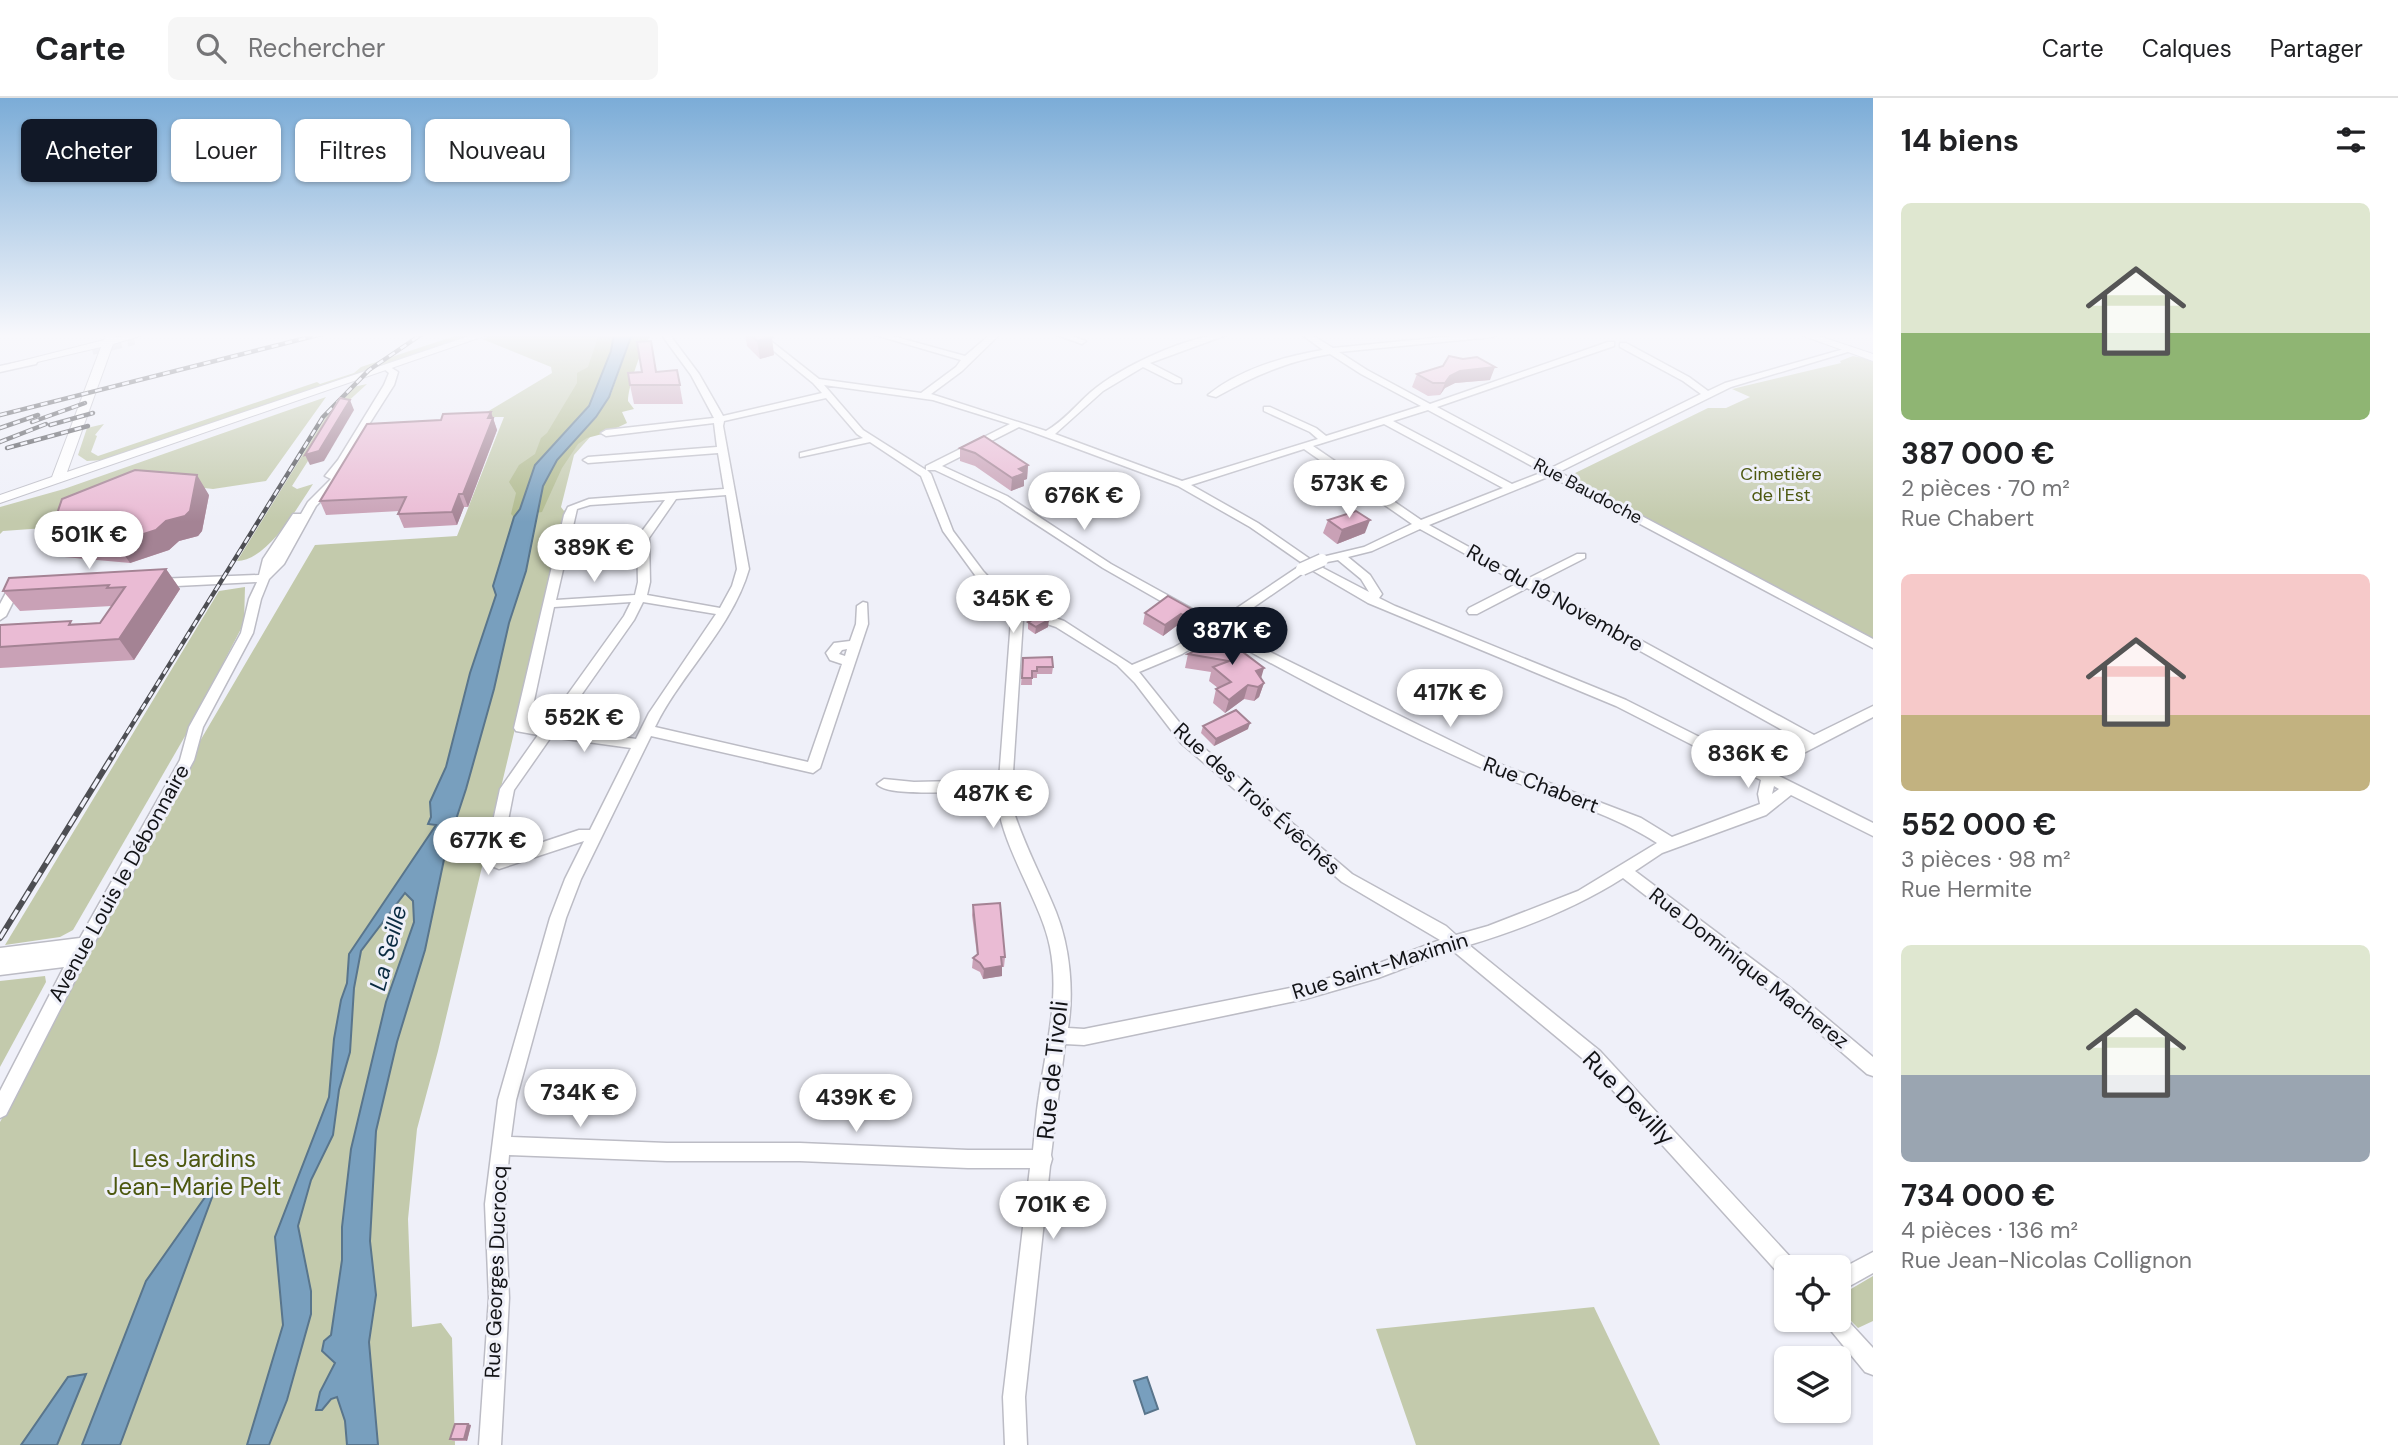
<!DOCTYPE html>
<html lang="fr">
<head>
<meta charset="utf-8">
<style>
  body { margin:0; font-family:"DM Sans",sans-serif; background:#f6f6f6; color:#202124; height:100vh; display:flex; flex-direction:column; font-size:26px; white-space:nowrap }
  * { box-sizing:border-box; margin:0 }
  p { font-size:23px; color:#757577 }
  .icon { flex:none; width:38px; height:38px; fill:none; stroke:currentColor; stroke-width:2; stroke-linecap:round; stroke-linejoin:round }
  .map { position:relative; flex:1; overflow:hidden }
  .panel { display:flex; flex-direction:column; background:#fff; width:525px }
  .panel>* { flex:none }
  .banner { position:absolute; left:21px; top:21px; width:665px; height:63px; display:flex; gap:14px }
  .fabs { position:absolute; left:1774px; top:1157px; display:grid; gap:14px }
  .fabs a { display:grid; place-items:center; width:77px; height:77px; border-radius:10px; background:#fff; box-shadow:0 2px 5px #0004; font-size:35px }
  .price { position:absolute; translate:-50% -60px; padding:0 16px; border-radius:24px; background:#fff; color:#222; font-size:23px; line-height:46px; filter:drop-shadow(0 2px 4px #0008) }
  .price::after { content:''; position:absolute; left:50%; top:42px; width:21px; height:16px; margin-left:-10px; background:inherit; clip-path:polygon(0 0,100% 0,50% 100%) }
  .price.active { background:#111827; color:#fff }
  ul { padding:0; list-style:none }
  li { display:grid; align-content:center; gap:14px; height:371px; padding:0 28px }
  li span { display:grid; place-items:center; height:217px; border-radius:10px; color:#555 }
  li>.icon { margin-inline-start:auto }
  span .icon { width:126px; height:126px; fill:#fffc; stroke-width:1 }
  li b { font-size:30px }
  h2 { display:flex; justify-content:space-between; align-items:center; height:84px; padding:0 28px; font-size:30px }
  .tag { padding:0 24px; border-radius:10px; background:#fff; box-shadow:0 2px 5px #0004; font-size:24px; line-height:63px }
  .tag.active { background:#111827; color:#fff }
  header { display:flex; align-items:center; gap:42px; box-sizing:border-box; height:98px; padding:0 35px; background:#fff; border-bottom:2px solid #e0e0e0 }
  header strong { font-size:33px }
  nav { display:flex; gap:38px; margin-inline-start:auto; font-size:24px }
  .search { width:490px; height:63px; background:#f6f6f6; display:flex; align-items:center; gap:18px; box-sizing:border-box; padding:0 24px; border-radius:10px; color:#757577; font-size:26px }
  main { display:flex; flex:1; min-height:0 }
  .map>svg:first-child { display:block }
  .green { fill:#c3caac }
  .forest { fill:#afb98c }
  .water { fill:#789fbe; stroke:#59758c; stroke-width:2 }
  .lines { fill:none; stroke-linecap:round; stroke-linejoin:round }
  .major-tunnel { stroke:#cecfd7; stroke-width:12; stroke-dasharray:12 6; stroke-linecap:butt }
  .minor-casing { stroke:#bcbcc5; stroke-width:3 }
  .major-casing { stroke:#bcbcc5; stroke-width:2 }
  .minor { fill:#fff; fill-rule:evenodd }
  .major { fill:#fff; fill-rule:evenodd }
  .rail-far1-casing { stroke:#4d4e53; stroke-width:4.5 }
  .rail-casing { stroke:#4d4e53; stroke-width:6 }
  .rail-far1 { stroke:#eff0f9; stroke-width:2.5; stroke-dasharray:7; stroke-linecap:butt }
  .rail { stroke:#eff0f9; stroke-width:3.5; stroke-dasharray:11; stroke-linecap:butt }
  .minor-bridge-casing { stroke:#bcbcc5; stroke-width:15; stroke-linecap:butt }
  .minor-bridge { stroke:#fff; stroke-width:12 }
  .wall { fill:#c9a1b6 }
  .shaded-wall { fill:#a48394 }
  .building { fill:#eabbd4; stroke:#a48394; stroke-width:2 }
  .labels { text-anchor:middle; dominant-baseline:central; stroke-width:6; stroke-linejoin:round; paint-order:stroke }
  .far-park-label { font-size:18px; fill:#4d5810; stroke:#eff0f9 }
  .far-street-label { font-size:18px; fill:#121316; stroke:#eff0f9 }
  .street-label { font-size:21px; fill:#121316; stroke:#eff0f9 }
  .water-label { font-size:23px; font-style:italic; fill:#0b2c42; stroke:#eff0f9 }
  .near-street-label { font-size:24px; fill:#121316; stroke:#eff0f9 }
  .near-park-label { font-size:24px; fill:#4d5810; stroke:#eff0f9 }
</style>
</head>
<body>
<header>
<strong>Carte</strong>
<div class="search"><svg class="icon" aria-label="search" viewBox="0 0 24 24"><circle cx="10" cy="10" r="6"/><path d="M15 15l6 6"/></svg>Rechercher</div>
<nav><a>Carte</a><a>Calques</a><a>Partager</a></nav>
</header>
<main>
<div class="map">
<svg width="1873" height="1347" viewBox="0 0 1873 1347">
  <rect width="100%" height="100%" fill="#eff0f9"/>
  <!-- green -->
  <g class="green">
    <polygon points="461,236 474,236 395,265 104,362 87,363 78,357 87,330 104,326 95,337 97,338 91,354 98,358 317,284 320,286 354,275 361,269"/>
    <polygon points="497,236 623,236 579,334 590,339 574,357 561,409 564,413 568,409 438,953 417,1031 408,1121 412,1229 441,1225 452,1240 455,1347 0,1347 0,1024 200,643 315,447 457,438 504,319 481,319 482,317 552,275 551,269 482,241"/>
    <polygon points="1853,258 1873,262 1873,541 1569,378 1708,310 1726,310 1750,299 1732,291 1841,265 1840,263"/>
    <path d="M367 286 343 308 292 388 297 391 313 386C297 410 268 462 237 463L326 319 353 289Z"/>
    <polygon points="326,299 266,383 213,391 178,387 59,429 3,433 0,436 0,409 64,391"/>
    <polygon points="245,489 244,525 188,633 73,832 60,839 5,847 219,493"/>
    <polygon points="45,878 46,884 0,969 0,883"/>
    <polygon points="1873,1178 1873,1223 1858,1230 1839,1211 1839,1198"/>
    <polygon points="1594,1209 1660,1347 1416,1347 1376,1231"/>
  </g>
  <!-- forest -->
  <g class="forest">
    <polygon points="599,236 614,236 611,253 589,308 535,367 520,412 514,419 511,416 516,395 509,384 519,367 535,356 541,340 547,335 577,285 577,275 588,269"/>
    <path d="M632 236H649L650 239C642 247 628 289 628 303L634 311 622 314 627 325 606 335 587 340 578 346 562 370 542 414 536 415 543 388 557 362 596 320 611 296Z"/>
  </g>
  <!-- water -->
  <g class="water">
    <polygon points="614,236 632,236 609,299 596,319 557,362 543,388 526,473 509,525 494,591 466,691 446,752 425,852 397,944 376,1033 370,1143 376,1197 369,1244 378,1347 347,1347 345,1323 337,1299 331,1301 322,1312 316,1312 320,1294 335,1265 322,1253 324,1243 331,1237 342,1162 342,1129 351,1051 386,904 414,824 413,803 405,795 361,853 354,890 350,954 339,992 333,1037 311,1082 298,1128 311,1193 311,1216 287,1302 269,1347 247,1347 283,1227 275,1139 329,999 334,941 341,902 347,885 349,856 436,727 428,726 431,719 430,704 446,669 470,575 496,497 493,488 514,419 520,411 535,367 589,308 611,253"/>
    <polygon points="220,1078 120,1347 82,1347 146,1183"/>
    <polygon points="86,1276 57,1347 21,1347 68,1279"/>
    <polygon points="1147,1279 1158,1311 1145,1316 1134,1283"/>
  </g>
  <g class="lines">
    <!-- major-tunnel -->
    <polyline class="major-tunnel" points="92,251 134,241"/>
    <!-- minor casing -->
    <g class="minor-casing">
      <g id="minor">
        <path d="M661 236H669L699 276 723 318 822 295 813 285 753 236H762L819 281 921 295 956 269 961 262 872 236H885L965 258 991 236H1000L962 273 931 296 1046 333C1064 323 1076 307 1091 294 1120 269 1190 236 1229 236L1150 265 1181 281V285H1175L1143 269 1103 293 1055 336 1182 383 1318 341 1310 334 1264 313V309H1270L1316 330 1326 338 1421 308 1361 276 1330 256C1288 263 1253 278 1216 299L1208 297C1238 272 1285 258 1323 252L1301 236H1310L1333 250 1474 236H1497L1493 239 1339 254 1367 272 1430 306 1608 244H1614V248L1437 309 1551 370 1701 296 1683 283 1620 249V245H1626L1689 279 1708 293 1725 285 1851 249V253L1731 289 1559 374 1873 541V550L1550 378 1429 427 1527 481 1577 456H1585V460L1536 485 1814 637 1873 608V619L1769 673 1873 725V738L1791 697 1766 717 1662 755 1635 773 1792 891 1873 959V978L1867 976 1780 901 1623 780C1576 810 1522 831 1469 847L1600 953 1794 1163 1797 1169H1787V1180L1780 1177 1588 965 1452 852 1378 880 1305 901 1084 947 1065 946 1051 1057 1052 1061 1050 1068 1025 1299 1027 1347H1005L1003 1299 1030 1070H968L800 1063H667L509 1057 505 1106 509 1200 501 1347H479L489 1200 485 1106 498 1002 550 820 565 781 584 743 499 771 494 769 485 760 500 691 538 637 516 633 514 630 564 417 568 409 589 401 724 391 718 355 588 365 583 362 588 359 717 349 714 325 606 338 601 335 606 332 714 320 691 277ZM824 287 933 302 1010 326 926 368V372L863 332ZM826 300 857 336 863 340 800 355V359L870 344 921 378 943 433 975 477 1006 512 1056 529 1117 567 1135 585 1181 645 1342 784 1440 842 1377 866 1305 887 1084 931 1068 930C1074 894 1070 849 1056 814 1041 777 1022 743 1011 705L1023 522 1017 518 1011 522 999 682 914 684 884 681 877 686C889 701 975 691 998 693 994 738 1041 801 1050 849 1060 899 1046 949 1039 998 1036 1016 1035 1034 1033 1052H968L800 1045H667L511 1039 516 1002 566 820 581 781 651 638 813 675 820 670 868 526 867 505 863 504 857 508 856 526 850 543 834 545 826 555 830 562 842 566 808 664 655 629C682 574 732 530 749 471L723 328 724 323ZM1428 312 1543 374 1512 386 1393 323ZM1384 326 1503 390 1421 422 1313 348ZM1019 329 1178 388 1250 429 1315 474 1368 505 1616 608 1761 682 1758 696 1760 706 1672 739 1641 720 1494 664 1262 550 1225 529 1306 473V469H1298L1216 524 1111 466 1007 398 942 368ZM1304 351 1412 426 1364 449 1318 460 1316 462 1322 465 1338 462 1361 481 1369 494 1323 470 1258 425 1191 387ZM927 372H935L999 402 1103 470 1208 530 1173 550 1132 567 1064 523 1014 506 983 473 953 433 931 376ZM726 397 737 471 732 488 720 510 647 497 650 484 649 440 676 401ZM665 402 637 440 638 484 635 497 556 502 577 411 590 407ZM1420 431 1518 485 1469 510 1467 513 1469 516H1477L1527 490 1802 643 1761 663 1757 668 1626 602 1395 508 1379 500 1382 496 1370 477 1348 459 1372 453ZM631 504 624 518 545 628 529 626 554 509ZM643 504 716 516 649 615 636 641 558 630 634 522ZM1217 535C1303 584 1392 630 1482 670 1540 697 1603 710 1657 745L1578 793 1488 828 1456 837 1446 828 1352 776 1191 639 1139 574 1182 556ZM847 551 845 558 839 556 842 552ZM551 639 631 650 590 732H579L501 758 514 692ZM1774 688 1779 691 1772 696Z"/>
        <polygon points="1054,236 1066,236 1086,243 1082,246"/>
        <polygon points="33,261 37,264 36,266 0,274 0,268"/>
        <polygon points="387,267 398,274 394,287 340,372 345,370 350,373 316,408 284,466 269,481 261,501 253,535 203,629 194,662 91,851 6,1017 0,1020 0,993 64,869 0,877 0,850 80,840 180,662 189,629 241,535 249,501 257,484 157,489 151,485 157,481 259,477 263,461 293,416 301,416 308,404 331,381 325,378 338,362 384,287 389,275 383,270"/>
        <polygon points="12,490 18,494 6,518 0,522 0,506 8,491"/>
        <polygon points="1873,1154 1873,1175 1839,1194 1839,1172"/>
        <polygon points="1839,1213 1873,1250 1873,1277 1865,1274 1828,1229 1825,1222 1839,1222"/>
      </g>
    </g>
    <!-- major casing -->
    <g class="major-casing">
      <g id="major">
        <polygon points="106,236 116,236 115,239 146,236 113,246 67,374 475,236 490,236 0,405 0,397 52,379 101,249 16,269 10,266 104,242"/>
        <polygon points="1798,236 1813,236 1873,256 1873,263"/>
      </g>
    </g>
    <!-- minor -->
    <use href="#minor" class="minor"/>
    <!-- major -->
    <use href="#major" class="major"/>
    <!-- rail-far1 casing -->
    <g class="rail-far1-casing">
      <g id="rail-far1">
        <polyline points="0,317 322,236"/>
        <polyline points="32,324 85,305"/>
        <polyline points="50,327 93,315"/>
        <polyline points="0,330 38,317"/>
        <polyline points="0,344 46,326"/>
        <polyline points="7,350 88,328"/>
        <polyline points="112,659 323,319 369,272 422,236"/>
      </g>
    </g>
    <!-- rail casing -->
    <g class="rail-casing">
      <polyline id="rail" points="0,840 113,657"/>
    </g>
    <!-- rail-far1 -->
    <use href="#rail-far1" class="rail-far1"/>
    <!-- rail -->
    <use href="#rail" class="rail"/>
    <!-- minor-bridge casing -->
    <g class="minor-bridge-casing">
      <polyline id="minor-bridge" points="1302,471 1322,462"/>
    </g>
    <!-- minor-bridge -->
    <use href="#minor-bridge" class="minor-bridge"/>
  </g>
  <!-- wall -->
  <g class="wall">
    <polygon points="745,236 768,236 774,257 760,261 747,248"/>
    <polygon points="677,272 683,306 634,306 630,287 657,274"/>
    <polygon points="1417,276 1490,282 1455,285 1445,290 1440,297 1428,298 1412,289"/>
    <polygon points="491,314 497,332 468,409 464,409 457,427 404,430 398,416 400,413 326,417 320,403 441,322"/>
    <polygon points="960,350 1028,367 1027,381 1024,382 1024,388 1011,393 975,368 960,363"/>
    <polygon points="209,397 202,433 198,438 179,443 169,452 130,465 64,459 49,439"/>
    <polygon points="1328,422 1365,435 1337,446 1323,435"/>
    <polygon points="166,471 180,491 134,562 0,570 0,527 100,525 112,508 20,513 3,493"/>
    <polygon points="1168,498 1202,517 1199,528 1192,533 1179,526 1163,538 1143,526 1145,515"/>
    <polygon points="1028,524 1048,529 1035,536 1028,531"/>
    <polygon points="1231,545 1264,585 1259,599 1254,603 1244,601 1225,615 1213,605 1216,591 1218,590 1209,583 1211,574 1185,570 1188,556"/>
    <polygon points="1023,560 1053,569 1052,576 1037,576 1037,580 1032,580 1032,587 1021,587"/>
    <polygon points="1203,628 1248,631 1214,648 1201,635"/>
    <polygon points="973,807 1005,859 1004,869 1002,869 1002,878 983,881 980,874 972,870 973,860 977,857 972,817"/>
    <polygon points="471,1327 467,1343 453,1343 450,1341"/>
  </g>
  <!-- shaded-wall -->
  <g class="shaded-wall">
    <polygon points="772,239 774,257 760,261 757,243"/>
    <polygon points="1495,269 1490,282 1455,285 1445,290 1440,297 1445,285 1450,278 1460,273"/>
    <polygon points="350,302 354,312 324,363 310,367 305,357"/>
    <polygon points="491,314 497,332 468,409 463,396"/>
    <polygon points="1028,367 1027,381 1024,382 1024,388 1011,393 1012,380 1019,371"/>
    <polygon points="197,377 209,397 202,433 198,438 179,443 169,452 130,465 116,445"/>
    <polygon points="459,396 464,409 457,427 452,414"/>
    <polygon points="1370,422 1365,435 1337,446 1342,432"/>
    <polygon points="166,471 180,491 134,562 119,541"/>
    <polygon points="1181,516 1179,526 1163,538 1165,527"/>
    <polygon points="1202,517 1199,528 1192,533 1194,523"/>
    <polygon points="1049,522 1048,529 1035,536 1036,529"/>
    <polygon points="1264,570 1260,584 1256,573"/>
    <polygon points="1264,585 1259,599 1254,603 1258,589"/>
    <polygon points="1248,587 1244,601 1225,615 1229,602"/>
    <polygon points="1250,625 1248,631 1214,648 1216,641"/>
    <polygon points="1002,868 1002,878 983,881 984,871"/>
    <polygon points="468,1326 471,1327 467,1343 464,1341"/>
  </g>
  <!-- building -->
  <g class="building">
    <polygon points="750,236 768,236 772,239 757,243"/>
    <polygon points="651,243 656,274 677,272 680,287 630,287 628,275 642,274 637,244"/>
    <polygon points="1449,258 1463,261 1477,259 1495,269 1460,273 1450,278 1445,285 1433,285 1417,276 1443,268"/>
    <polygon points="340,300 350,302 319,353 305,357"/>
    <polygon points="491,314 488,320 493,320 463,396 459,396 452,414 398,416 406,399 320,403 367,326 441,322 443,316"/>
    <polygon points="984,338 1028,367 1019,371 1025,375 1012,380 975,355 960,350"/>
    <polygon points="135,372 197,377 190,413 185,418 166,423 156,432 116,445 49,439 62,401"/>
    <polygon points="1356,413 1370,422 1342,432 1328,422"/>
    <polygon points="166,471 119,541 0,549 0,527 71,523 69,527 100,525 125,489 107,490 109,487 3,493 9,480"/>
    <polygon points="1168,498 1202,517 1194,523 1181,516 1165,527 1145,515"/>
    <polygon points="1038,519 1049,522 1036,529 1028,524"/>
    <polygon points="1232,540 1231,545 1264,570 1256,573 1264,585 1258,589 1248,587 1229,602 1216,591 1231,584 1213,569 1229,563 1188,556 1217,543"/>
    <polygon points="1052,559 1053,569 1037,569 1037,573 1032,573 1032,580 1022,580 1023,560"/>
    <polygon points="1236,612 1250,625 1216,641 1203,628"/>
    <polygon points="1000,805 1005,859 1001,859 1002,868 984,871 980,865 973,860 978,856 973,807"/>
    <polygon points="455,1326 468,1326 464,1341 450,1341"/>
  </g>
  <!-- sky -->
  <linearGradient id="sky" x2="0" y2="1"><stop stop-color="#7bacd7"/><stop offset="0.56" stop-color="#f8f8fc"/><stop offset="1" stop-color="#f8f8fc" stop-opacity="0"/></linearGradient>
  <rect width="1873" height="424" fill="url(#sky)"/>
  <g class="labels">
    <!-- far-park labels -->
    <g class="far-park-label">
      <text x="1781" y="376">Cimetière<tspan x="1781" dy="21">de l'Est</tspan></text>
    </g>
    <!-- far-street labels -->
    <g class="far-street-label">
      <text transform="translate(1588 393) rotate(28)">Rue Baudoche</text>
    </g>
    <!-- street labels -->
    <g class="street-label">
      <text transform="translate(1555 500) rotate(29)">Rue du 19 Novembre</text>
      <text transform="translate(1541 687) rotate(21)">Rue Chabert</text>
      <text transform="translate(1257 701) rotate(42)">Rue des Trois Évêchés</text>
      <text transform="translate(119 785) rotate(-61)">Avenue Louis le Débonnaire</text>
      <text transform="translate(1380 868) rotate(-17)">Rue Saint-Maximin</text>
      <text transform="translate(1749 870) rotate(38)">Rue Dominique Macherez</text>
      <text transform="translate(496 1174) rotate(-88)">Rue Georges Ducrocq</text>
    </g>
    <!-- water labels -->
    <g class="water-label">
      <text transform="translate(388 850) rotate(-75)">La Seille</text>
    </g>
    <!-- near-street labels -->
    <g class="near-street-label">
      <text transform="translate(1052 972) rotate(-84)">Rue de Tivoli</text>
      <text transform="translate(1629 1000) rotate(46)">Rue Devilly</text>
    </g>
    <!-- near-park labels -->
    <g class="near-park-label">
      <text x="194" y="1060">Les Jardins<tspan x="194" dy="28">Jean-Marie Pelt</tspan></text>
    </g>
  </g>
</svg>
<div class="fabs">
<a><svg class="icon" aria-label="locate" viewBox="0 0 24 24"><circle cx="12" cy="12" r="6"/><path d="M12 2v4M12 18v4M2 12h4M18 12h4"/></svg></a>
<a><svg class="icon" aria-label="layers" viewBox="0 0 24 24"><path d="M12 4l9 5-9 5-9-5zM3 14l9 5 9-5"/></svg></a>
</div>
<b class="price" style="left:1349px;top:422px">573K €</b>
<b class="price" style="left:1084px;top:434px">676K €</b>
<b class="price" style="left:89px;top:473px">501K €</b>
<b class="price" style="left:594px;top:486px">389K €</b>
<b class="price" style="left:1013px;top:537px">345K €</b>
<b class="price active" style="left:1232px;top:569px">387K €</b>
<b class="price" style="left:1450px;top:631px">417K €</b>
<b class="price" style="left:584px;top:656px">552K €</b>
<b class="price" style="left:1748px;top:692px">836K €</b>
<b class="price" style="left:993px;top:732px">487K €</b>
<b class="price" style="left:488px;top:779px">677K €</b>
<b class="price" style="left:580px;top:1031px">734K €</b>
<b class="price" style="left:856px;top:1036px">439K €</b>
<b class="price" style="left:1053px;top:1143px">701K €</b>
<div class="banner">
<a class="tag active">Acheter</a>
<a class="tag">Louer</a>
<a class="tag">Filtres</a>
<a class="tag">Nouveau</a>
</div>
</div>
<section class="panel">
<h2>14 biens<svg class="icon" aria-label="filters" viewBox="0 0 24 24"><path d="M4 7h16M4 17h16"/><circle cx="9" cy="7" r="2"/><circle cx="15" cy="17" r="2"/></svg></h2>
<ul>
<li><span style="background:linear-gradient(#dfe7d0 60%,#8fb573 0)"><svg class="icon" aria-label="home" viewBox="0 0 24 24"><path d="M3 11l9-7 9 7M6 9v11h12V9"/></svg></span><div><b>387 000 €</b><p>2 pièces · 70 m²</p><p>Rue Chabert</p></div></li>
<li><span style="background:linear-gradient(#f6c9c9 65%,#c2b280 0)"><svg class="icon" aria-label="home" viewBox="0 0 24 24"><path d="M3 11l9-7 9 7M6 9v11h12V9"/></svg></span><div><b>552 000 €</b><p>3 pièces · 98 m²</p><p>Rue Hermite</p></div></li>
<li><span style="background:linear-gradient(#dfe7d0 60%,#9aa5b1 0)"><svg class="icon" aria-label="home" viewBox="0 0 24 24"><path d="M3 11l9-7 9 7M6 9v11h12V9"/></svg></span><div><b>734 000 €</b><p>4 pièces · 136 m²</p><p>Rue Jean-Nicolas Collignon</p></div></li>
</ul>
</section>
</main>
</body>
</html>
